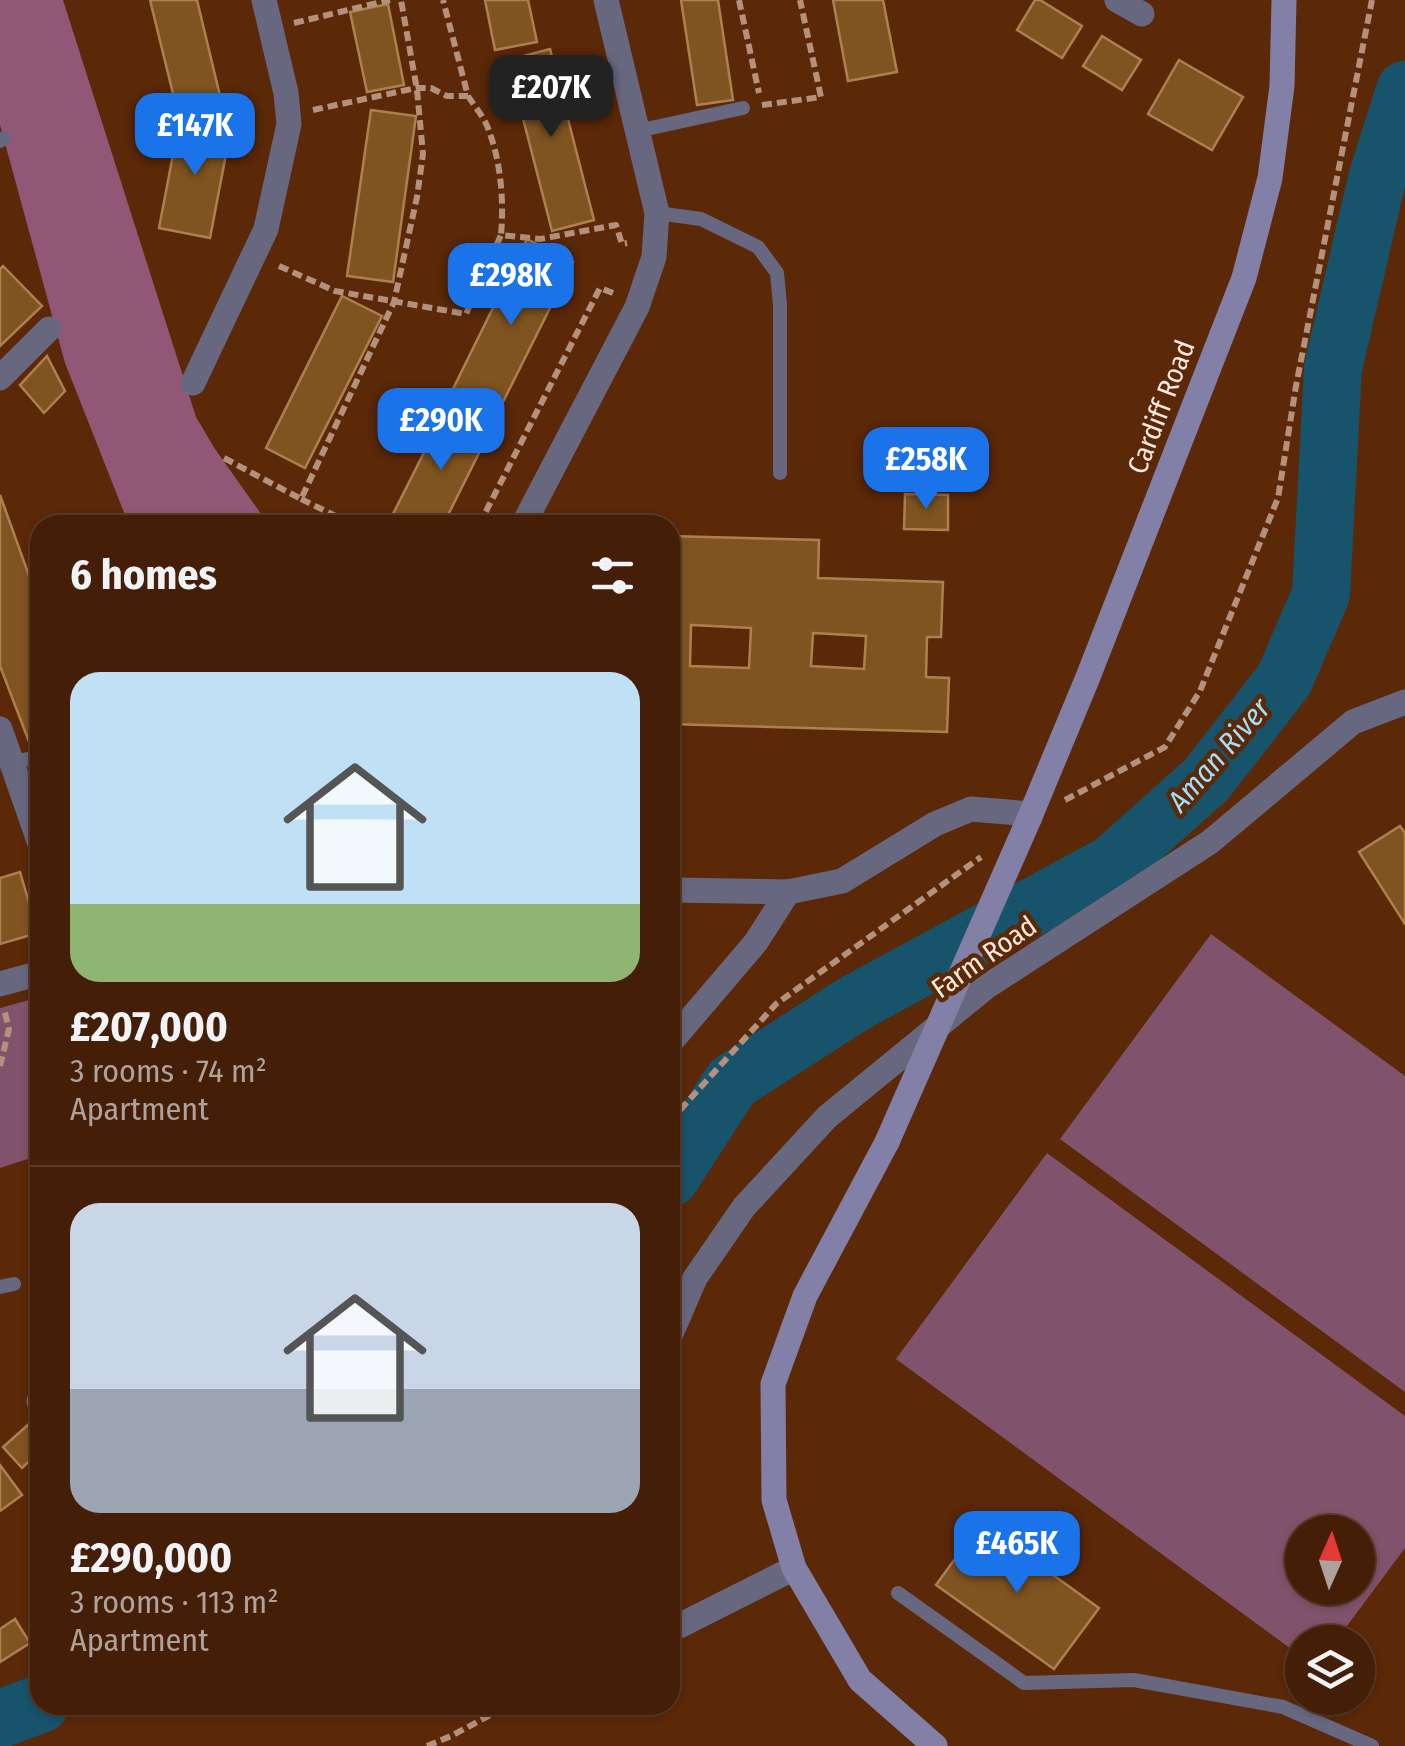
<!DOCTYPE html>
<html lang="en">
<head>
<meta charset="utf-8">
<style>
  body { margin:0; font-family:"Fira Sans Condensed",sans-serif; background:#4b2710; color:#f1f3f6; height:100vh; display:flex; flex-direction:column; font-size:38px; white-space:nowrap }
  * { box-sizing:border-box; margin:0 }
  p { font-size:32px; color:#afa29b }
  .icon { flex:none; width:55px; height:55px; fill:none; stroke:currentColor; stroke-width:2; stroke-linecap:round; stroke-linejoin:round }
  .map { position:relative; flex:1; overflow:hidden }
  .details { position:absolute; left:30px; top:515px; width:650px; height:1200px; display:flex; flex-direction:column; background:#441e06; border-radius:30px; box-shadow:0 2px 8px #0004,0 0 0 2px #5c3c28 }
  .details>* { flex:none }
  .needle { width:65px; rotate:3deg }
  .controls { position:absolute; left:1285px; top:1515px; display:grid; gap:20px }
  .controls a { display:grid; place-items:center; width:90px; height:90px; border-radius:50%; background:#441e06; box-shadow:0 2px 8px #0004,0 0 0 2px #5c3c28; font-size:50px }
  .price { position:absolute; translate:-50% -85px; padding:0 22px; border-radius:20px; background:#1a73e8; color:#fff; font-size:32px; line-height:65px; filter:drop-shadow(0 2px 5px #0008) }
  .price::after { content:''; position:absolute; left:50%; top:60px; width:30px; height:22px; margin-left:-15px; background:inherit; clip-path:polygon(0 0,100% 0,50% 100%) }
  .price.on { background:#222; color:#fff }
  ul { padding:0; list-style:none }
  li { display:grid; align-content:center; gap:20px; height:530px; padding:0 40px }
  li+li { border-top:2px solid #5c3c28 }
  li span { display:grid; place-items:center; height:310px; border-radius:30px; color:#555 }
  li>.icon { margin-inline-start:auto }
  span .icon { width:180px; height:180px; fill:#fffc; stroke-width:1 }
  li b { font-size:42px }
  h2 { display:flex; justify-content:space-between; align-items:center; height:120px; padding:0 40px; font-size:42px }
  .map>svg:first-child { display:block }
  .green { fill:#81526b; fill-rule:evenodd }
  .forest { fill:#925776 }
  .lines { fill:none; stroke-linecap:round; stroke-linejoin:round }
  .river { stroke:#17536a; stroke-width:58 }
  .building { fill:#7f5421; stroke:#ae804f; stroke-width:2.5; fill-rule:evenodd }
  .path { stroke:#b4917d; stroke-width:6; stroke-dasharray:10 5; stroke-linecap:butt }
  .service { stroke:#686780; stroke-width:14 }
  .minor { stroke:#686780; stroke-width:25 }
  .secondary { stroke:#8380a8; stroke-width:25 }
  .secondary-bridge { stroke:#8380a8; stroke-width:25 }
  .labels { text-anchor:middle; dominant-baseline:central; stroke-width:9; stroke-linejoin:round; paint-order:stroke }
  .street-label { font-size:28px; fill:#ffeae1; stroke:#5b2808 }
  .water-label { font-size:30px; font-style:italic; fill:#a3def9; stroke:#5b2808 }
</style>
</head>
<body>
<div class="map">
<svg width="1405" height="1746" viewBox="0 0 1405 1746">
  <rect width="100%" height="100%" fill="#5b2808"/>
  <!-- green -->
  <g class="green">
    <polygon points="1211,934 1405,1076 1405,1392 1060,1139"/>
    <polygon points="40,997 40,1155 0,1168 0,1008"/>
    <path d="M1047 1153 1405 1416V1548L1335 1642H1302V1657L896 1359ZM1358 1532V1588H1302V1532Z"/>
  </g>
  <!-- forest -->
  <polygon class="forest" points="0,0 63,0 196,417 215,449 269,525 129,525 65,363 0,125"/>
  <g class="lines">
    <!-- river -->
    <g class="river">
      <polyline points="670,1178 732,1082 855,1003 1112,864 1206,780 1284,680 1321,594 1333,368 1377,179 1405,90"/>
      <polyline points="0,1719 40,1704"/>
    </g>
  </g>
  <!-- building -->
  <g class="building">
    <polygon points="150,0 197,0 221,100 177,110"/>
    <polygon points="485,0 528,0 537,42 495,50"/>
    <polygon points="681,0 718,0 733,100 697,105"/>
    <polygon points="833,0 883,0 897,72 848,81"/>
    <polygon points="1035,0 1040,0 1082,26 1062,58 1017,30"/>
    <polygon points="388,4 404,85 367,92 350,12"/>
    <polygon points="1102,36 1141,60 1122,90 1083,66"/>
    <polygon points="550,49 594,220 552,231 508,60"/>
    <polygon points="1179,60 1243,97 1212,150 1148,114"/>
    <polygon points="371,110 416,116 393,282 347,276"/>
    <polygon points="180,118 231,128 210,238 159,228"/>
    <polygon points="527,239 573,262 495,418 450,395"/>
    <polygon points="3,266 42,306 0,346 0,269"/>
    <polygon points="342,296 382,316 305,468 266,448"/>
    <polygon points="47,356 65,391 44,413 20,385"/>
    <polygon points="444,413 488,435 443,525 414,525 393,514"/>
    <polygon points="905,494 948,495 948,530 904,529"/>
    <polygon points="0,495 40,606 40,744 31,747 0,666"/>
    <path d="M670 536 819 540 818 578 943 582 941 637H927L926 677 949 678 947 732 670 724ZM691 625 751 628 749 668 690 666ZM813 633 866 636 864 669 811 666Z"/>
    <polygon points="1400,826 1405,833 1405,924 1359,852"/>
    <polygon points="20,872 38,933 0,944 0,878"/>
    <polygon points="40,1414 40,1451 22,1468 3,1447"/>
    <polygon points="0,1465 22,1495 0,1511"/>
    <polygon points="981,1523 1099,1608 1054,1669 936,1585"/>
    <polygon points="15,1619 30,1643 0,1662 0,1629"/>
  </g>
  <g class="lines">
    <!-- path -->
    <g class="path">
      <polyline points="739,0 759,93"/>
      <polyline points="294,23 390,0"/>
      <path d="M468 96C475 107 485 118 489 131 501 163 504 201 501 235"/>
      <polyline points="762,105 821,97 800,0"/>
      <polyline points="313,110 416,88 431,88 447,96 468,96 443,0"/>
      <polyline points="279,266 335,291 466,314 501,235 540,239 616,225 622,244 627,243"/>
      <polyline points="224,458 301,499 394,302 417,197 423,154 417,90 401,0"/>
      <polyline points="301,499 354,525"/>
      <polyline points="479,525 600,288 613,293 615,290"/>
      <polyline points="1065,800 1165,747 1200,691 1278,498 1296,386 1372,0"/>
      <polyline points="0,1066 9,1029 4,1009"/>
      <polyline points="670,1121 776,1004 981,857"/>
      <polyline points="427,1746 451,1736 509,1705"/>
    </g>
    <!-- service -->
    <g class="service">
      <polyline points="637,131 743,108"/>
      <polyline points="0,141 4,138"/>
      <polyline points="657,213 701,219 758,247 777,273 780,305 780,473"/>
      <polyline points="7,764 40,756"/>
      <polyline points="0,1287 14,1284"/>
      <polyline points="898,1593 1024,1683 1134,1680 1283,1707 1372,1746"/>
    </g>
    <!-- minor -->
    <g class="minor">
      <polyline points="1117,0 1142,14"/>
      <polyline points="0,378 49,329"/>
      <polyline points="193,383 266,229 289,124 286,93 264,0"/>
      <polyline points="523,525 637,307 654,257 657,213 606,0"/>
      <polyline points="0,729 40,844"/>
      <polyline points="670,890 788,892 842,881 935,824 971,809 1031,814"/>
      <polyline points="0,984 40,973"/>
      <polyline points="670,1043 756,942 788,892"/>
      <polyline points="670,1336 695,1278 744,1207 827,1117 986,987 1210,842 1353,722 1405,702"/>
      <polyline points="39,1401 40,1401"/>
      <polyline points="670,1623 679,1626 794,1568"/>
    </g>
    <!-- secondary -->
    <g class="secondary">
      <polyline points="1029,819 1088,677 1244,278 1270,178 1282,86 1284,0"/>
      <polyline points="887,1142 805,1296 773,1384 774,1500 794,1568 860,1680 935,1746"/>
    </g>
    <!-- secondary-bridge -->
    <polyline class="secondary-bridge" points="887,1142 1029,819"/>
  </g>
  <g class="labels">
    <!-- street labels -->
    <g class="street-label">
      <text transform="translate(1161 407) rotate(-69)">Cardiff Road</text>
      <text transform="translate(984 957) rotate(-35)">Farm Road</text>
    </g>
    <!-- water labels -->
    <g class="water-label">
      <text transform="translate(1219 755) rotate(-49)">Aman River</text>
    </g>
  </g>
</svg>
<div class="controls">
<a><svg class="needle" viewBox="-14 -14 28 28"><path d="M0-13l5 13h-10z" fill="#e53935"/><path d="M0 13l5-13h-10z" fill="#afa29b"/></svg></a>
<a><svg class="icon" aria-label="layers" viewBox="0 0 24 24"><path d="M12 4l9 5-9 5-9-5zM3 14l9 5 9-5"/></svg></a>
</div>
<b class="price on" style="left:551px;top:140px">£207K</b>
<b class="price" style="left:195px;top:178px">£147K</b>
<b class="price" style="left:511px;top:328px">£298K</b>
<b class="price" style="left:441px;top:473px">£290K</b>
<b class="price" style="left:926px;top:512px">£258K</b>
<b class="price" style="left:1017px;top:1596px">£465K</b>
<section class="details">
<h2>6 homes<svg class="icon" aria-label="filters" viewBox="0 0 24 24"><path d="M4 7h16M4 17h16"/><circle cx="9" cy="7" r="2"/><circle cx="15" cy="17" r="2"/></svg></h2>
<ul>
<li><span style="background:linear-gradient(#bfe0f5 75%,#8fb573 0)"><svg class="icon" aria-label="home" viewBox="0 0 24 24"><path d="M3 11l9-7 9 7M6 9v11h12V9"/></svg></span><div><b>£207,000</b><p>3 rooms · 74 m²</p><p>Apartment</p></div></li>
<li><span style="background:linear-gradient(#c9d6e8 60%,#9aa5b1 0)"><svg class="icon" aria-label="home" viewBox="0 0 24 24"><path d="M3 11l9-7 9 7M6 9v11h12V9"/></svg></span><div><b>£290,000</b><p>3 rooms · 113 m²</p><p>Apartment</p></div></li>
</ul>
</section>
</div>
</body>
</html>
